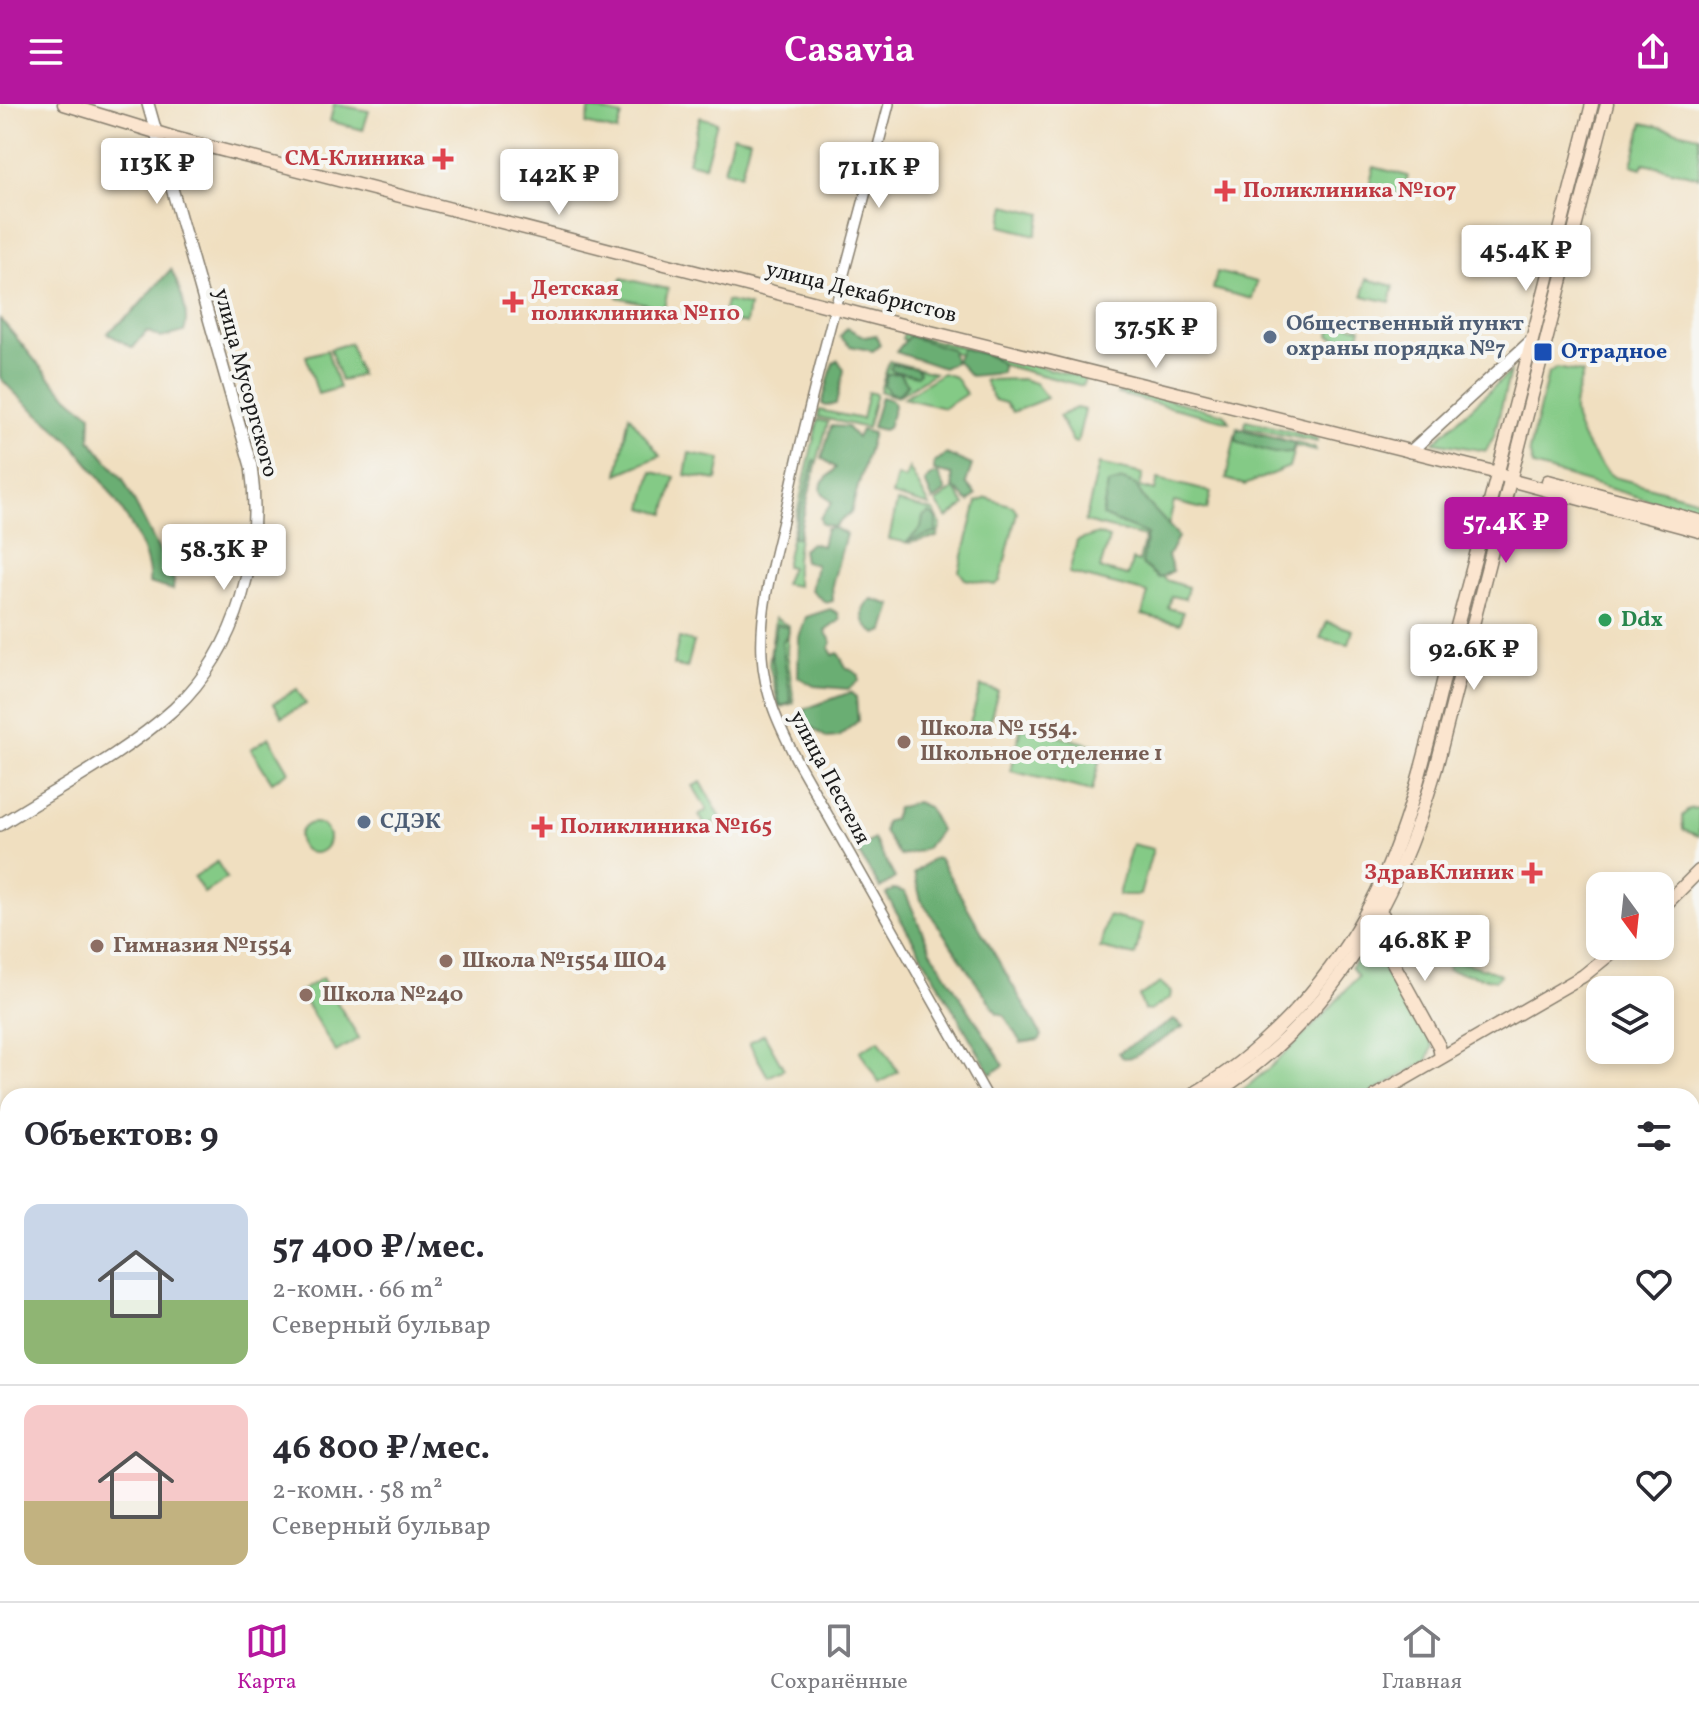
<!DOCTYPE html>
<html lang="ru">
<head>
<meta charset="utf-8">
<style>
  body { margin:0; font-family:Vollkorn,serif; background:#f2f2f3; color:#2b2b33; height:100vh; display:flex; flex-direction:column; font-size:30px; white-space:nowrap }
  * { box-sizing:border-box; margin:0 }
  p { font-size:26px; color:#7c7c81 }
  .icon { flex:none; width:44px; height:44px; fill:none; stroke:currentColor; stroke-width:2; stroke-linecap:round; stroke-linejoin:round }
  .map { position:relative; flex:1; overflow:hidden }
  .panel { position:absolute; left:0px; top:984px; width:1700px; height:514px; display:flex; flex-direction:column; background:#fff; border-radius:24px 24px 0 0; box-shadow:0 4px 12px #0003 }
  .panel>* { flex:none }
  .needle { width:52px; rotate:165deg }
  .fabs { position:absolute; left:1586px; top:768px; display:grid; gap:16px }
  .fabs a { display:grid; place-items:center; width:88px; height:88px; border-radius:16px; background:#fff; box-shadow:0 4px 12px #0003; font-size:40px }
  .price { position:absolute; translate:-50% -68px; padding:0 18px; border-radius:8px; background:#fff; color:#222; font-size:26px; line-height:52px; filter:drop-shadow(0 2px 4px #0008) }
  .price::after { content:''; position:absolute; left:50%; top:48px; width:24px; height:18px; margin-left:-12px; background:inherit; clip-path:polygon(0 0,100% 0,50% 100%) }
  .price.active { background:#b5179e; color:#fff }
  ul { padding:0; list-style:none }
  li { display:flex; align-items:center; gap:24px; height:200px; padding:0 24px }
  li+li { border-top:2px solid #e1e1e2 }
  li span { display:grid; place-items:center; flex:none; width:224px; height:160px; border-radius:16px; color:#555 }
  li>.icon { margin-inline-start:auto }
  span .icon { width:96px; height:96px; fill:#fffc; stroke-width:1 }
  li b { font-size:34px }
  h2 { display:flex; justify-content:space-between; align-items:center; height:96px; padding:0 24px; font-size:34px }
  header { display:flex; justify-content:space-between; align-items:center; height:104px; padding:0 24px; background:#b5179e; color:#fff; font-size:36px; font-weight:700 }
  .dock { display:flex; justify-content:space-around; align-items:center; height:112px; border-top:2px solid #e1e1e2; background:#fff; font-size:22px; color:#7c7c81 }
  .dock a { display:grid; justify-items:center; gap:4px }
  .dock .active { color:#b5179e }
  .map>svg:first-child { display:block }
  .green { fill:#84ca86; stroke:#507351; stroke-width:2 }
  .forest { fill:#6bae73; stroke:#446548; stroke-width:2 }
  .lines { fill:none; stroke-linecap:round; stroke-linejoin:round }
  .minor-casing { stroke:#867e6e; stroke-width:12 }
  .tertiary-casing { stroke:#867e6e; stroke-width:14 }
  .secondary-casing { stroke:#867e6e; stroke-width:15 }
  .minor { stroke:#fff; stroke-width:9 }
  .tertiary { stroke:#fff; stroke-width:11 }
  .secondary { stroke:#fbe5cf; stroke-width:12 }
  .health-dot { fill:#e0444e; stroke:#f6f6f2; stroke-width:3 }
  .service-dot { fill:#5c6f8a; stroke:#f6f6f2; stroke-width:3 }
  .transit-dot { fill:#1a4fb4; stroke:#f6f6f2; stroke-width:3 }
  .leisure-dot { fill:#2e9e5b; stroke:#f6f6f2; stroke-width:3 }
  .education-dot { fill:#8d6e63; stroke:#f6f6f2; stroke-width:3 }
  .labels { text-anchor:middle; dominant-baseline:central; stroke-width:8; stroke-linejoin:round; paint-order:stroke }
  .health-label { font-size:22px; font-weight:bold; fill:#be3a42; stroke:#f6f6f2; text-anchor:start }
  .street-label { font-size:22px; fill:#1c1c1c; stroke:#f6f6f2 }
  .service-label { font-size:22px; font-weight:bold; fill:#4e5e75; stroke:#f6f6f2; text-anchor:start }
  .transit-label { font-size:22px; font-weight:bold; fill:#164399; stroke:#f6f6f2; text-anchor:start }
  .leisure-label { font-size:22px; font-weight:bold; fill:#27864d; stroke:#f6f6f2; text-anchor:start }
  .education-label { font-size:22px; font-weight:bold; fill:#785e54; stroke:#f6f6f2; text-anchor:start }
</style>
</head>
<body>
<header><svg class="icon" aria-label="menu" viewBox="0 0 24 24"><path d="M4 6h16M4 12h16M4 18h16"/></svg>Casavia<svg class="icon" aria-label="share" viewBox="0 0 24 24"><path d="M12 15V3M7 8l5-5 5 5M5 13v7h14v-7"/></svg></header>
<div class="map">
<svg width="1699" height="1497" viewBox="0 0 1699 1497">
  <rect width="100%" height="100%" fill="#f6f6f2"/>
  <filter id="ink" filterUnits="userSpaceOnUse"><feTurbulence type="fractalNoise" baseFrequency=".0125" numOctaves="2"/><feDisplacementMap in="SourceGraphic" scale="16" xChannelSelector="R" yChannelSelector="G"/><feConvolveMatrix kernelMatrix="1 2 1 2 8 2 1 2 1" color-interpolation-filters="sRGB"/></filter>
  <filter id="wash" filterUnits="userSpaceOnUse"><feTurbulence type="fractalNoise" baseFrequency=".006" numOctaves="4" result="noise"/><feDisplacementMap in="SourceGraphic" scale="32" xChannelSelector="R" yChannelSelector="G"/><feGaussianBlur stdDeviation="1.8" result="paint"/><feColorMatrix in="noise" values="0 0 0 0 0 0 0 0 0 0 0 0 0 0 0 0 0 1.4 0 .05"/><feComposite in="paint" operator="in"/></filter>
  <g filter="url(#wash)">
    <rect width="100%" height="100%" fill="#f0dfc0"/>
    <!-- green -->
    <g class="green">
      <polygon points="334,0 369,7 363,26 330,17"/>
      <polygon points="590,4 622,12 617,28 586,20"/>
      <polygon points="700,13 717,18 705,62 688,58"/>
      <polygon points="1643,19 1699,32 1699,73 1644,59 1642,64 1632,61"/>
      <polygon points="733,31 750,35 741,70 724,66"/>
      <polygon points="1374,63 1408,72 1403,91 1369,82"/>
      <polygon points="1006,101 1042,110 1036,131 1001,122"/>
      <polygon points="1217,168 1257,178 1252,195 1213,185"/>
      <polygon points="622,174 668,185 664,204 617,193"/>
      <polygon points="1366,175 1394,182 1390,198 1363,192"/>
      <polygon points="726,197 749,202 746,220 722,215"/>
      <polygon points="1333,217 1361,224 1357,239 1330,232"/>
      <polygon points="904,229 1085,274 1083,282 902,235"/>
      <polygon points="350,239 360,271 341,277 330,245"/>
      <polygon points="327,246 339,284 318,290 306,252"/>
      <polygon points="889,257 934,269 897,293 880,287"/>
      <path d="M1557 264 1583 269C1580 281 1573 296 1574 307 1575 327 1598 363 1614 373L1699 396V411L1533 362 1529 347 1548 270Z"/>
      <polygon points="1510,268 1494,332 1486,347 1434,338"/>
      <polygon points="942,269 955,273 966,290 944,304 903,294"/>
      <polygon points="1022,275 1035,279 1047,294 1013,308 1005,299 994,296 984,276"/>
      <polygon points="1128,285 1224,310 1229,318 1118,290"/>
      <polygon points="868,288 876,290 867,324 818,313 819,306 862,315"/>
      <polygon points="1076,304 1085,306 1077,339 1073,338 1059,312"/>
      <polygon points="629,311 660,352 618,370"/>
      <path d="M818 316 828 318C819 354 787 450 798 482L784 480 791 463 785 462Z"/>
      <polygon points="1246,316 1317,334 1317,338 1245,323"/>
      <polygon points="1237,323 1315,344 1316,347 1295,342 1289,363 1245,381 1226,375"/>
      <polygon points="689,349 721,355 717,376 685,371"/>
      <polygon points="1099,360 1143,370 1140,383 1155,387 1158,375 1211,388 1207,406 1174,398 1158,465 1165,476 1188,483 1185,495 1171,492 1168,504 1183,508 1180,520 1142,511 1148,489 1069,469 1077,437 1098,430 1109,434 1100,465 1128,472 1132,456 1139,458 1145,433 1085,418"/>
      <polygon points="909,364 930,402 892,391 897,372 905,375"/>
      <polygon points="652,368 675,373 665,410 643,404"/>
      <polygon points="954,385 965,401 947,414 936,398"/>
      <polygon points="987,394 1013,402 1017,408 1000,477 995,481 965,475 959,467 977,398"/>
      <polygon points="897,398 934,407 941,421 937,433 909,439 889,435"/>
      <polygon points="775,514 789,522 787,547 794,599 779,604 769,560"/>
      <polygon points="1327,518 1353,526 1349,540 1320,534"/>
      <polygon points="679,534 694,538 687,564 673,561"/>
      <polygon points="981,582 998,587 988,624 970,619"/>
      <polygon points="297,585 306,600 282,613 274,599"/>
      <polygon points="1021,623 1103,643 1092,687 1011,667"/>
      <polygon points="269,633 289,667 272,678 251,645"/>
      <polygon points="701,678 721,714 706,723 699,711 707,706 693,682"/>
      <polygon points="1699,704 1699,732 1683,726 1682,712 1689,705"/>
      <circle cx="314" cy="734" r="15"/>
      <polygon points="1132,740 1153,745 1140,791 1118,791"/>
      <polygon points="217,758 227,774 204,789 194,773"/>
      <polygon points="1108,812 1143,820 1135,852 1100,844"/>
      <path d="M1373 832 1433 942 1427 957 1366 992H1235C1282 956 1320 917 1358 872L1351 863Z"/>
      <path d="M1449 855C1457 857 1498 868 1501 871L1495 876 1448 866Z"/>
      <polygon points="322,874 359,934 336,948 299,888"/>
      <polygon points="1161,879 1171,888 1170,894 1150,907 1144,906 1139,892"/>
      <polygon points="764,930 784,965 768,973 749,939"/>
      <polygon points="879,936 898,968 879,979 860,947"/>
      <polygon points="6,1163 8,1490 309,1490 296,1497 0,1497 0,1169"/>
    </g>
    <!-- forest -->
    <g class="forest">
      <path d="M171 165C179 182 191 210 184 228L161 234 147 227 133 244 107 229 132 209Z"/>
      <path d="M0 215C30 247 53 286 91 310L90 336 123 375 174 476 173 486 149 479C153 441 102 375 77 345 54 319 22 301 0 273Z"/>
      <polygon points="847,224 865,233 876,231 880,241 873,247 850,242 840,233"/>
      <polygon points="909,232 951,245 955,258 943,264 896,248"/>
      <polygon points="962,244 993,253 1002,260 1002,269 970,272 956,256"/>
      <polygon points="838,256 844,266 836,300 826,302 822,300 833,259"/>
      <polygon points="892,260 916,264 919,269 917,272 898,268 908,280 899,290 890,289 884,281 887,270 898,269 890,265"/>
      <polygon points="881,293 892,296 894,302 888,324 883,326 872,323"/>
      <polygon points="831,322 847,323 857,334 861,326 873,329 851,408 834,423 822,420 820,414 832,399 821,387 822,379 836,364 822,354"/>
      <polygon points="1237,325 1295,339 1292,348 1274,349 1240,339 1235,335"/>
      <polygon points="946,350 972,361 966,379 976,391 969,398 953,383 952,371 934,367 934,359"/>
      <polygon points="814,356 817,358 798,433 793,433"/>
      <polygon points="938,370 946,387 933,397 925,378 931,371"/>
      <polygon points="1123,376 1136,381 1144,395 1176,429 1178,433 1168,452 1173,467 1159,474 1142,460 1147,430 1102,412 1108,380"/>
      <polygon points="930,409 936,414 936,429 908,437 921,424 923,413"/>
      <polygon points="834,424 846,430 832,481 833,497 826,499 811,486 816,461 804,457 802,446 811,439 822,442 826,425"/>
      <path d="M872 495 892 501 884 527 877 530C862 524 857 504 872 495Z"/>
      <polygon points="830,505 838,509 840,516 825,527 832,538 829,544 833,551 838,549 846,563 859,571 859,577 848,585 814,582 798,573 799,533 806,513"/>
      <polygon points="777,520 787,523 789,528 782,539 791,597 786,601 780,601 771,549"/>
      <polygon points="851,588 856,593 858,617 838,633 827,634 806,619 805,605"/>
      <polygon points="916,698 928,703 940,726 926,745 900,752 884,728 885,718 893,715 897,704"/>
      <polygon points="874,735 895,774 880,784 857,746"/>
      <polygon points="939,754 1042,932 1039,936 1021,939 1004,911 997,909 921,796 914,769 932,755"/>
      <polygon points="894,785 905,788 931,847 1004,961 991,970 886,790"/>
      <polygon points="1174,916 1183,923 1134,953 1123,954 1118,949"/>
    </g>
  </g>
  <g filter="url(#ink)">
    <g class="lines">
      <!-- minor casing -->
      <g class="minor-casing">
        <g id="minor">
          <path d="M889 0C855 132 817 263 788 396 777 445 759 500 762 552 764 590 779 621 796 655L987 992"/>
          <polyline points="1692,1343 1699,1337"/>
          <polyline points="1276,1490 1282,1497"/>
          <polyline points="1488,1497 1498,1490"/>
        </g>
      </g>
      <!-- tertiary casing -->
      <g class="tertiary-casing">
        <g id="tertiary">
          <polyline points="1410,348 1532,236"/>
          <path d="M0 721C58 684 123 651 174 605 239 544 263 448 251 362L148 0"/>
        </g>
      </g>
      <!-- secondary casing -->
      <g class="secondary-casing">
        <g id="secondary">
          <polyline points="64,0 175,34 894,219 1498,369 1517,378 1699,427"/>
          <polyline points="1548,377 1699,417"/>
          <polyline points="1660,806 1699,767"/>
          <polyline points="1383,811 1385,844 1439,942 1441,953"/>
          <path d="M1190 992C1261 951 1324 884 1364 812 1413 726 1431 621 1456 526 1503 351 1548 175 1592 0"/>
          <path d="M1211 992C1333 917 1397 797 1436 664L1607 0"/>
          <polyline points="1375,992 1583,872 1620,842"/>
          <polyline points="0,1124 8,1130"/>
          <polyline points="0,1142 8,1148"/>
          <polyline points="461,1490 471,1497"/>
          <polyline points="313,1497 327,1490"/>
          <polyline points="351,1497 365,1490"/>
          <polyline points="492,1497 504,1490"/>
        </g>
      </g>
      <!-- minor -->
      <use href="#minor" class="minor"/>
      <!-- tertiary -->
      <use href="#tertiary" class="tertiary"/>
      <!-- secondary -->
      <use href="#secondary" class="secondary"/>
    </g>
  </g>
  <!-- markers -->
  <g class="health-dot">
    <path d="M439 43h8v8h8v8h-8v8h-8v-8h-8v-8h8z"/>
    <path d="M1221 75h8v8h8v8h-8v8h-8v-8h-8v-8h8z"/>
    <path d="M509 186h8v8h8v8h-8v8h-8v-8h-8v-8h8z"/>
    <path d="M538 711h8v8h8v8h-8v8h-8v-8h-8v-8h8z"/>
    <path d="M1528 757h8v8h8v8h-8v8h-8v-8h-8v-8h8z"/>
  </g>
  <g class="service-dot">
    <circle cx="1270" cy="233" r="8"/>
    <circle cx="364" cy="718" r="8"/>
  </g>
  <rect class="transit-dot" x="1533" y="238" width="20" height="20" rx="4"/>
  <circle class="leisure-dot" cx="1605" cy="516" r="8"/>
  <g class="education-dot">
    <circle cx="904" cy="638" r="8"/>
    <circle cx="97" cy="842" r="8"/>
    <circle cx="446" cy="857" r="8"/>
    <circle cx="306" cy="891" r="8"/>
  </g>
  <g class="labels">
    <!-- health labels -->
    <g class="health-label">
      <text x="425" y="55" text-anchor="end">СМ-Клиника</text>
      <text x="1243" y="87">Поликлиника №107</text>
      <text x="531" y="185">Детская<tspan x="531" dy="25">поликлиника №110</tspan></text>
      <text x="560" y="723">Поликлиника №165</text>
      <text x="1514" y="769" text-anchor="end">ЗдравКлиник</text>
    </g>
    <!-- street labels -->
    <g class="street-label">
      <text transform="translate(861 189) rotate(14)">улица Декабристов</text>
      <text transform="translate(245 279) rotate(75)">улица Мусоргского</text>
      <text transform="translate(829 674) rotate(62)">улица Пестеля</text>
    </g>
    <!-- service labels -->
    <g class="service-label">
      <text x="1286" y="220">Общественный пункт<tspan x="1286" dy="25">охраны порядка №7</tspan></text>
      <text x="380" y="718">СДЭК</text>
    </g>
    <!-- transit labels -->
    <g class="transit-label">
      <text x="1561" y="248">Отрадное</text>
    </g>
    <!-- leisure labels -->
    <g class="leisure-label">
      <text x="1621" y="516">Ddx</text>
    </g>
    <!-- education labels -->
    <g class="education-label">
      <text x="920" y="625">Школа № 1554.<tspan x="920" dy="25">Школьное отделение 1</tspan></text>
      <text x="113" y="842">Гимназия №1554</text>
      <text x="462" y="857">Школа №1554 ШО4</text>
      <text x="322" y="891">Школа №240</text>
    </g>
  </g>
</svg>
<div class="fabs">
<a><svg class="needle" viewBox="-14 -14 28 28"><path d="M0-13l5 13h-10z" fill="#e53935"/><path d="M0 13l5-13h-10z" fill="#7c7c81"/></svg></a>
<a><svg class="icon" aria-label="layers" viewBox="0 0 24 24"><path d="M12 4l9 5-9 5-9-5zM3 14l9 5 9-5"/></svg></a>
</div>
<b class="price" style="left:157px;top:102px">113K ₽</b>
<b class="price" style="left:879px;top:106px">71.1K ₽</b>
<b class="price" style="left:559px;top:113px">142K ₽</b>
<b class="price" style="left:1526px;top:189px">45.4K ₽</b>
<b class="price" style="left:1156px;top:266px">37.5K ₽</b>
<b class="price active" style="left:1506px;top:461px">57.4K ₽</b>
<b class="price" style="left:224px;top:488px">58.3K ₽</b>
<b class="price" style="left:1474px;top:588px">92.6K ₽</b>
<b class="price" style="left:1425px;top:879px">46.8K ₽</b>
<section class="panel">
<h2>Объектов: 9<svg class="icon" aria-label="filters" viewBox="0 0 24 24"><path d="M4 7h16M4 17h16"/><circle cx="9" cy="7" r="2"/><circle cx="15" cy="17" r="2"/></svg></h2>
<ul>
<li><span style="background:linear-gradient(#c9d6e8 60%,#8fb573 0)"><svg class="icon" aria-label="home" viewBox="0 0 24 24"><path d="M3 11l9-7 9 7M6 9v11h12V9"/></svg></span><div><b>57 400 ₽/мес.</b><p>2-комн. · 66 m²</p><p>Северный бульвар</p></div><svg class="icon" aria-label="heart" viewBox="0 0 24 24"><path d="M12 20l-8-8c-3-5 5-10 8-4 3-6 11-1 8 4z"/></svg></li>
<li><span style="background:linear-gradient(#f6c9c9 60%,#c2b280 0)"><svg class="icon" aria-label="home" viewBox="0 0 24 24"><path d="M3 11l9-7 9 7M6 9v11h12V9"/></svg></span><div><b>46 800 ₽/мес.</b><p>2-комн. · 58 m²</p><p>Северный бульвар</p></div><svg class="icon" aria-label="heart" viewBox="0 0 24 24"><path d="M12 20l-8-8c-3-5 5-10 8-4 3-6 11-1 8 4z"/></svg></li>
</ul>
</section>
</div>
<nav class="dock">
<a class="active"><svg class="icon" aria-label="map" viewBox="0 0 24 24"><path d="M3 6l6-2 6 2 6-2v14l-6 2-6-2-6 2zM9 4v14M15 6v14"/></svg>Карта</a>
<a><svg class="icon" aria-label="saved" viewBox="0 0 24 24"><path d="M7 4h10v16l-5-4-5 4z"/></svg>Сохранённые</a>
<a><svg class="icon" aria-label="home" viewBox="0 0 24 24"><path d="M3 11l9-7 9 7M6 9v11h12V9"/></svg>Главная</a>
</nav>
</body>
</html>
